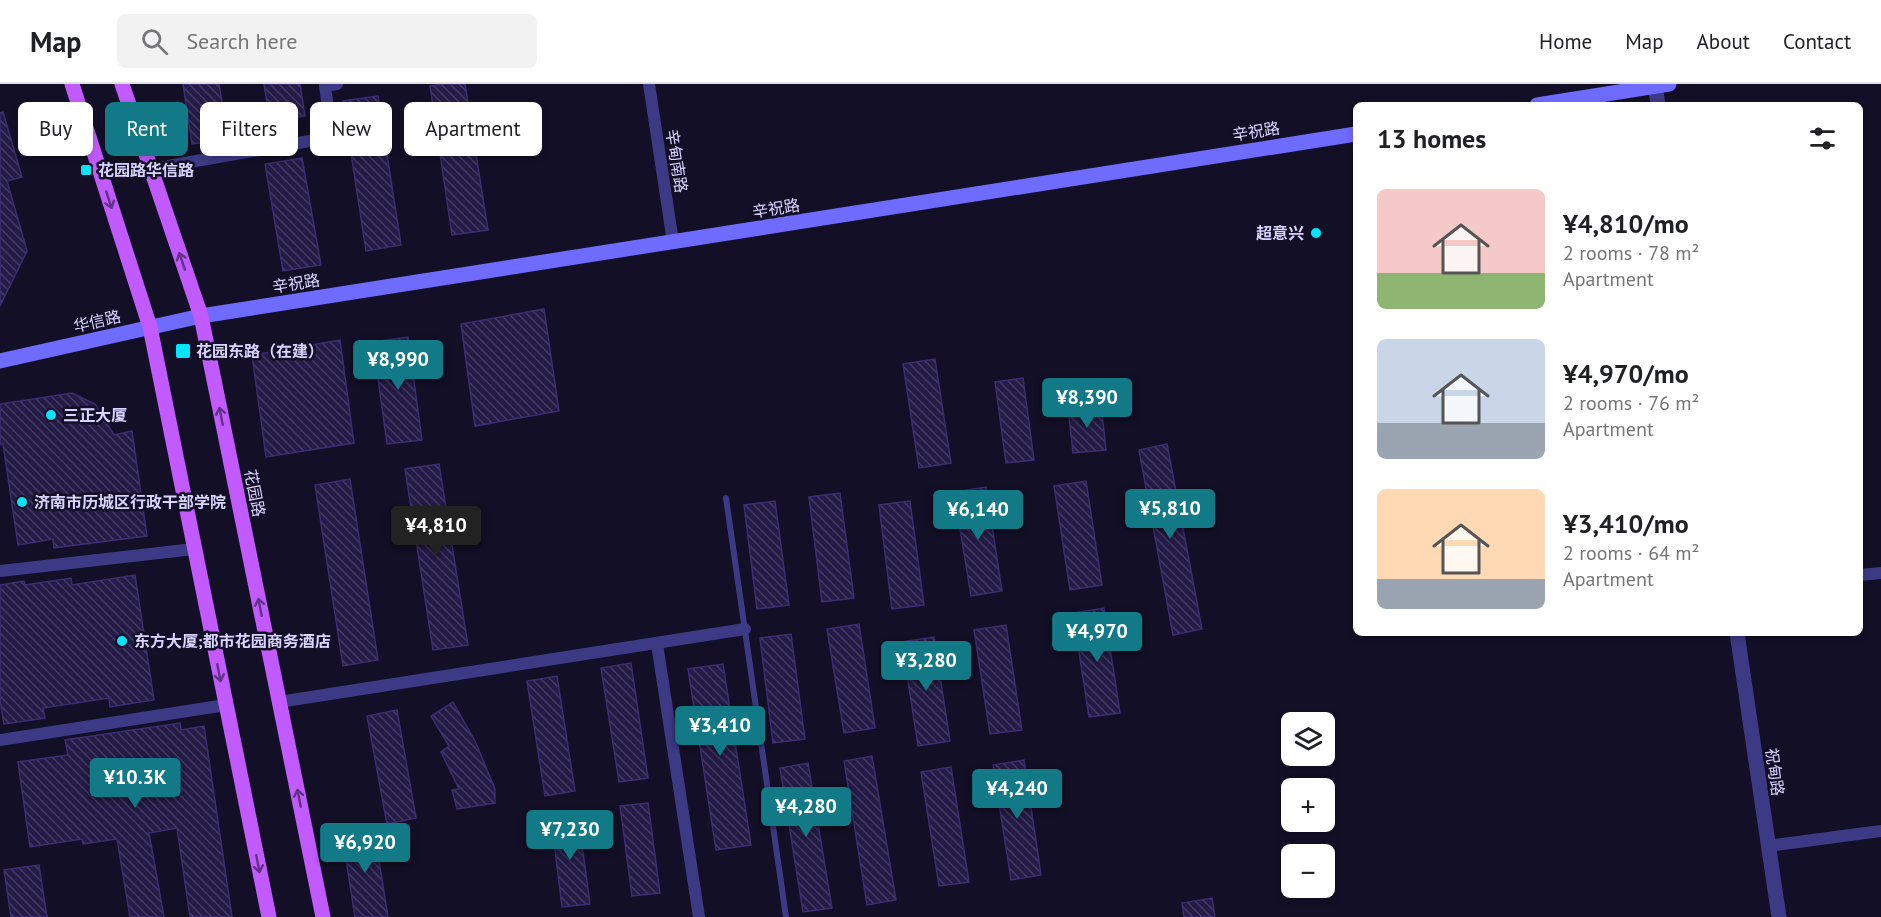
<!DOCTYPE html>
<html lang="en">
<head>
<meta charset="utf-8">
<style>
  body { margin:0; font-family:"PT Sans","Noto Sans SC",sans-serif; background:#f2f2f2; color:#202124; height:100vh; display:flex; flex-direction:column; font-size:22px; white-space:nowrap }
  * { box-sizing:border-box; margin:0 }
  p { font-size:20px; color:#757577 }
  .icon { flex:none; width:33px; height:33px; fill:none; stroke:currentColor; stroke-width:2; stroke-linecap:round; stroke-linejoin:round }
  .map { position:relative; flex:1; overflow:hidden }
  .side { position:absolute; left:1353px; top:18px; width:510px; height:534px; display:flex; flex-direction:column; background:#fff; border-radius:9px; box-shadow:0 3px 9px #0003 }
  .side>* { flex:none }
  .top-card { position:absolute; left:18px; top:18px; width:570px; height:54px; display:flex; gap:12px }
  .fabs { position:absolute; left:1281px; top:628px; display:grid; gap:12px }
  .fabs a { display:grid; place-items:center; width:54px; height:54px; border-radius:9px; background:#fff; box-shadow:0 3px 9px #0003; font-size:30px }
  .price { position:absolute; translate:-50% -51px; padding:0 14px; border-radius:6px; background:#127987; color:#fff; font-size:20px; line-height:39px; filter:drop-shadow(0 2px 3px #0008) }
  .price::after { content:''; position:absolute; left:50%; top:36px; width:18px; height:14px; margin-left:-9px; background:inherit; clip-path:polygon(0 0,100% 0,50% 100%) }
  .price.selected { background:#222; color:#fff }
  ul { padding:0; list-style:none }
  li { display:flex; align-items:center; gap:18px; height:150px; padding:0 24px }
  li span { display:grid; place-items:center; flex:none; width:168px; height:120px; border-radius:9px; color:#555 }
  li>.icon { margin-inline-start:auto }
  span .icon { width:72px; height:72px; fill:#fffc; stroke-width:1 }
  li b { font-size:26px }
  h2 { display:flex; justify-content:space-between; align-items:center; height:72px; padding:0 24px; font-size:26px }
  .chip { padding:0 21px; border-radius:9px; background:#fff; box-shadow:0 3px 9px #0003; font-size:21px; line-height:54px }
  .chip.selected { background:#127987; color:#fff }
  header { display:flex; align-items:center; gap:36px; box-sizing:border-box; height:84px; padding:0 30px; background:#fff; border-bottom:2px solid #e0e0e0 }
  header strong { font-size:28px }
  nav { display:flex; gap:33px; margin-inline-start:auto; font-size:21px }
  .search { width:420px; height:54px; background:#f2f2f2; display:flex; align-items:center; gap:15px; box-sizing:border-box; padding:0 21px; border-radius:9px; color:#757577; font-size:22px }
  .map>svg:first-child { display:block }
  .building { fill:url(#building-back-hatch); stroke:#3b2d73; stroke-width:1.5 }
  .lines { fill:none; stroke-linecap:round; stroke-linejoin:round }
  .service { stroke:#3d3a85; stroke-width:6 }
  .minor { stroke:#3d3a85; stroke-width:12 }
  .tertiary { stroke:#3d3a85; stroke-width:15 }
  .secondary { stroke:#6f6bff; stroke-width:15 }
  .primary { stroke:#c25bff; stroke-width:15 }
  .oneway { stroke:#623188 }
  .poi-dot { fill:#00e5ff; stroke:#130f26; stroke-width:2 }
  .labels { text-anchor:middle; dominant-baseline:central; stroke-width:5; stroke-linejoin:round; paint-order:stroke }
  .street-label { font-size:16px; fill:#d9d4ff; stroke:#130f26 }
  .poi-label { font-size:16px; font-weight:bold; fill:#d9d4ff; stroke:#130f26; text-anchor:start }
</style>
</head>
<body>
<header>
<strong>Map</strong>
<div class="search"><svg class="icon" aria-label="search" viewBox="0 0 24 24"><circle cx="10" cy="10" r="6"/><path d="M15 15l6 6"/></svg>Search here</div>
<nav><a>Home</a><a>Map</a><a>About</a><a>Contact</a></nav>
</header>
<div class="map">
<svg width="1881" height="833" viewBox="0 0 1881 833">
  <defs>
    <pattern id="building-back-hatch" width="6" height="6" patternUnits="userSpaceOnUse" patternTransform="scale(1.5)"><rect width="6" height="6" fill="#241b47"/><path d="M-1 5l2 2M0 0l6 6M5-1l2 2" fill="none" stroke="#433b63"/></pattern>
  </defs>
  <rect width="100%" height="100%" fill="#130f26"/>
  <!-- building -->
  <g class="building">
    <polygon points="183,0 219,0 228,55 192,60"/>
    <polygon points="264,0 300,0 305,32 270,38"/>
    <polygon points="443,0 465,0 488,146 452,151 430,2"/>
    <polygon points="378,12 401,161 366,167 343,17"/>
    <polygon points="3,28 22,93 7,97 27,167 0,222 0,29"/>
    <polygon points="302,74 321,181 283,187 265,80"/>
    <polygon points="544,225 559,327 475,342 461,240"/>
    <polygon points="408,253 422,356 387,360 373,258"/>
    <polygon points="340,256 354,359 266,373 252,271"/>
    <polygon points="935,275 951,379 919,384 903,280"/>
    <polygon points="1023,294 1034,376 1006,379 995,298"/>
    <polygon points="72,309 95,320 114,351 132,347 147,452 54,464 53,455 18,461 3,360 0,360 0,320"/>
    <polygon points="1101,320 1106,366 1073,369 1068,324"/>
    <polygon points="1167,360 1202,545 1173,551 1139,366"/>
    <polygon points="439,380 468,561 433,566 405,385"/>
    <polygon points="350,395 378,576 343,582 315,401"/>
    <polygon points="1086,397 1102,501 1070,506 1054,402"/>
    <polygon points="986,403 1002,507 971,512 954,408"/>
    <polygon points="840,409 854,514 822,518 809,413"/>
    <polygon points="775,417 789,521 757,525 744,421"/>
    <polygon points="910,417 924,521 892,525 879,421"/>
    <polygon points="135,491 154,616 110,623 109,614 43,624 45,634 4,640 0,616 0,501 24,497 25,501 71,494 72,501"/>
    <polygon points="1104,524 1120,629 1089,633 1073,529"/>
    <polygon points="859,540 875,644 844,649 827,545"/>
    <polygon points="1006,541 1022,646 990,650 974,546"/>
    <polygon points="791,550 805,655 773,659 760,554"/>
    <polygon points="934,553 950,657 918,662 902,558"/>
    <polygon points="631,579 648,694 619,698 601,584"/>
    <polygon points="723,580 751,761 716,766 688,585"/>
    <polygon points="557,592 575,707 545,712 527,597"/>
    <polygon points="453,618 475,657 495,705 495,719 457,725 452,706 459,705 441,668 449,662 431,632"/>
    <polygon points="397,626 416,734 387,740 367,632"/>
    <polygon points="180,639 181,646 204,642 232,833 190,833 177,744 149,749 164,833 130,833 117,755 83,760 82,755 30,763 18,678 68,671 65,656"/>
    <polygon points="872,672 896,816 867,821 844,677"/>
    <polygon points="1024,676 1041,791 1011,796 993,681"/>
    <polygon points="808,679 832,824 803,828 780,684"/>
    <polygon points="951,683 969,798 939,802 921,688"/>
    <polygon points="648,719 660,809 632,812 620,722"/>
    <polygon points="578,730 590,820 562,823 551,734"/>
    <polygon points="374,745 388,833 355,833 342,750"/>
    <polygon points="39,781 47,833 11,833 4,786"/>
    <polygon points="1212,814 1215,833 1184,833 1182,819"/>
  </g>
  <g class="lines">
    <!-- service -->
    <polyline class="service" points="726,414 786,833"/>
    <!-- minor -->
    <g class="minor">
      <polyline points="649,0 673,158"/>
      <polyline points="151,85 332,53 325,2 337,0"/>
      <polyline points="0,487 194,465"/>
      <polyline points="1860,491 1881,489"/>
      <polyline points="657,560 699,833"/>
      <polyline points="279,618 745,545"/>
      <polyline points="0,656 226,621"/>
      <polyline points="1768,762 1881,747"/>
    </g>
    <!-- tertiary -->
    <g class="tertiary">
      <polyline points="1655,0 1658,21"/>
      <polyline points="1737,549 1779,833"/>
    </g>
    <!-- secondary -->
    <g class="secondary">
      <polyline points="1537,21 1669,0"/>
      <polyline points="0,277 201,232 1356,50"/>
    </g>
    <!-- primary -->
    <g class="primary">
      <polyline points="72,0 150,243 269,833"/>
      <polyline points="122,0 201,232 323,833"/>
    </g>
  </g>
  <!-- one-way arrows -->
  <defs><path id="oneway-shaft" d="M-6 0H5M1.5-3L5.5 0L1.5 3" fill="none" stroke-width="1.6" stroke-linecap="round" stroke-linejoin="round" transform="scale(1.5)"/></defs>
  <g class="oneway">
    <use href="#oneway-shaft" transform="translate(109 116) rotate(72)"/>
    <use href="#oneway-shaft" transform="translate(182 177) rotate(-109)"/>
    <use href="#oneway-shaft" transform="translate(221 332) rotate(-101)"/>
    <use href="#oneway-shaft" transform="translate(260 523) rotate(-101)"/>
    <use href="#oneway-shaft" transform="translate(219 589) rotate(79)"/>
    <use href="#oneway-shaft" transform="translate(299 714) rotate(-101)"/>
    <use href="#oneway-shaft" transform="translate(258 780) rotate(79)"/>
  </g>
  <!-- markers -->
  <g class="poi-dot">
    <rect x="80" y="80" width="12" height="12" rx="3"/>
    <circle cx="1316" cy="149" r="6"/>
    <rect x="175" y="259" width="16" height="16" rx="3"/>
    <circle cx="51" cy="331" r="6"/>
    <circle cx="22" cy="418" r="6"/>
    <circle cx="122" cy="557" r="6"/>
  </g>
  <g class="labels">
    <!-- street labels -->
    <g class="street-label">
      <text transform="translate(1256 47) rotate(-9)">辛祝路</text>
      <text transform="translate(677 77) rotate(81)">辛甸南路</text>
      <text transform="translate(776 124) rotate(-9)">辛祝路</text>
      <text transform="translate(296 199) rotate(-9)">辛祝路</text>
      <text transform="translate(97 237) rotate(-13)">华信路</text>
      <text transform="translate(255 409) rotate(79)">花园路</text>
      <text transform="translate(1775 688) rotate(82)">祝甸路</text>
    </g>
    <!-- poi labels -->
    <g class="poi-label">
      <text x="98" y="86">花园路华信路</text>
      <text x="1304" y="149" text-anchor="end">超意兴</text>
      <text x="196" y="267">花园东路（在建）</text>
      <text x="63" y="331">三正大厦</text>
      <text x="34" y="418">济南市历城区行政干部学院</text>
      <text x="134" y="557">东方大厦;都市花园商务酒店</text>
    </g>
  </g>
</svg>
<div class="fabs">
<a><svg class="icon" aria-label="layers" viewBox="0 0 24 24"><path d="M12 4l9 5-9 5-9-5zM3 14l9 5 9-5"/></svg></a>
<a>+</a>
<a>−</a>
</div>
<b class="price" style="left:398px;top:307px">¥8,990</b>
<b class="price" style="left:1087px;top:345px">¥8,390</b>
<b class="price" style="left:1170px;top:456px">¥5,810</b>
<b class="price" style="left:978px;top:457px">¥6,140</b>
<b class="price selected" style="left:436px;top:473px">¥4,810</b>
<b class="price" style="left:1097px;top:579px">¥4,970</b>
<b class="price" style="left:926px;top:608px">¥3,280</b>
<b class="price" style="left:720px;top:673px">¥3,410</b>
<b class="price" style="left:135px;top:725px">¥10.3K</b>
<b class="price" style="left:1017px;top:736px">¥4,240</b>
<b class="price" style="left:806px;top:754px">¥4,280</b>
<b class="price" style="left:570px;top:777px">¥7,230</b>
<b class="price" style="left:365px;top:790px">¥6,920</b>
<div class="top-card">
<a class="chip">Buy</a>
<a class="chip selected">Rent</a>
<a class="chip">Filters</a>
<a class="chip">New</a>
<a class="chip">Apartment</a>
</div>
<section class="side">
<h2>13 homes<svg class="icon" aria-label="filters" viewBox="0 0 24 24"><path d="M4 7h16M4 17h16"/><circle cx="9" cy="7" r="2"/><circle cx="15" cy="17" r="2"/></svg></h2>
<ul>
<li><span style="background:linear-gradient(#f6c9c9 70%,#8fb573 0)"><svg class="icon" aria-label="home" viewBox="0 0 24 24"><path d="M3 11l9-7 9 7M6 9v11h12V9"/></svg></span><div><b>¥4,810/mo</b><p>2 rooms · 78 m²</p><p>Apartment</p></div></li>
<li><span style="background:linear-gradient(#c9d6e8 70%,#9aa5b1 0)"><svg class="icon" aria-label="home" viewBox="0 0 24 24"><path d="M3 11l9-7 9 7M6 9v11h12V9"/></svg></span><div><b>¥4,970/mo</b><p>2 rooms · 76 m²</p><p>Apartment</p></div></li>
<li><span style="background:linear-gradient(#ffd9b3 75%,#9aa5b1 0)"><svg class="icon" aria-label="home" viewBox="0 0 24 24"><path d="M3 11l9-7 9 7M6 9v11h12V9"/></svg></span><div><b>¥3,410/mo</b><p>2 rooms · 64 m²</p><p>Apartment</p></div></li>
</ul>
</section>
</div>
</body>
</html>
